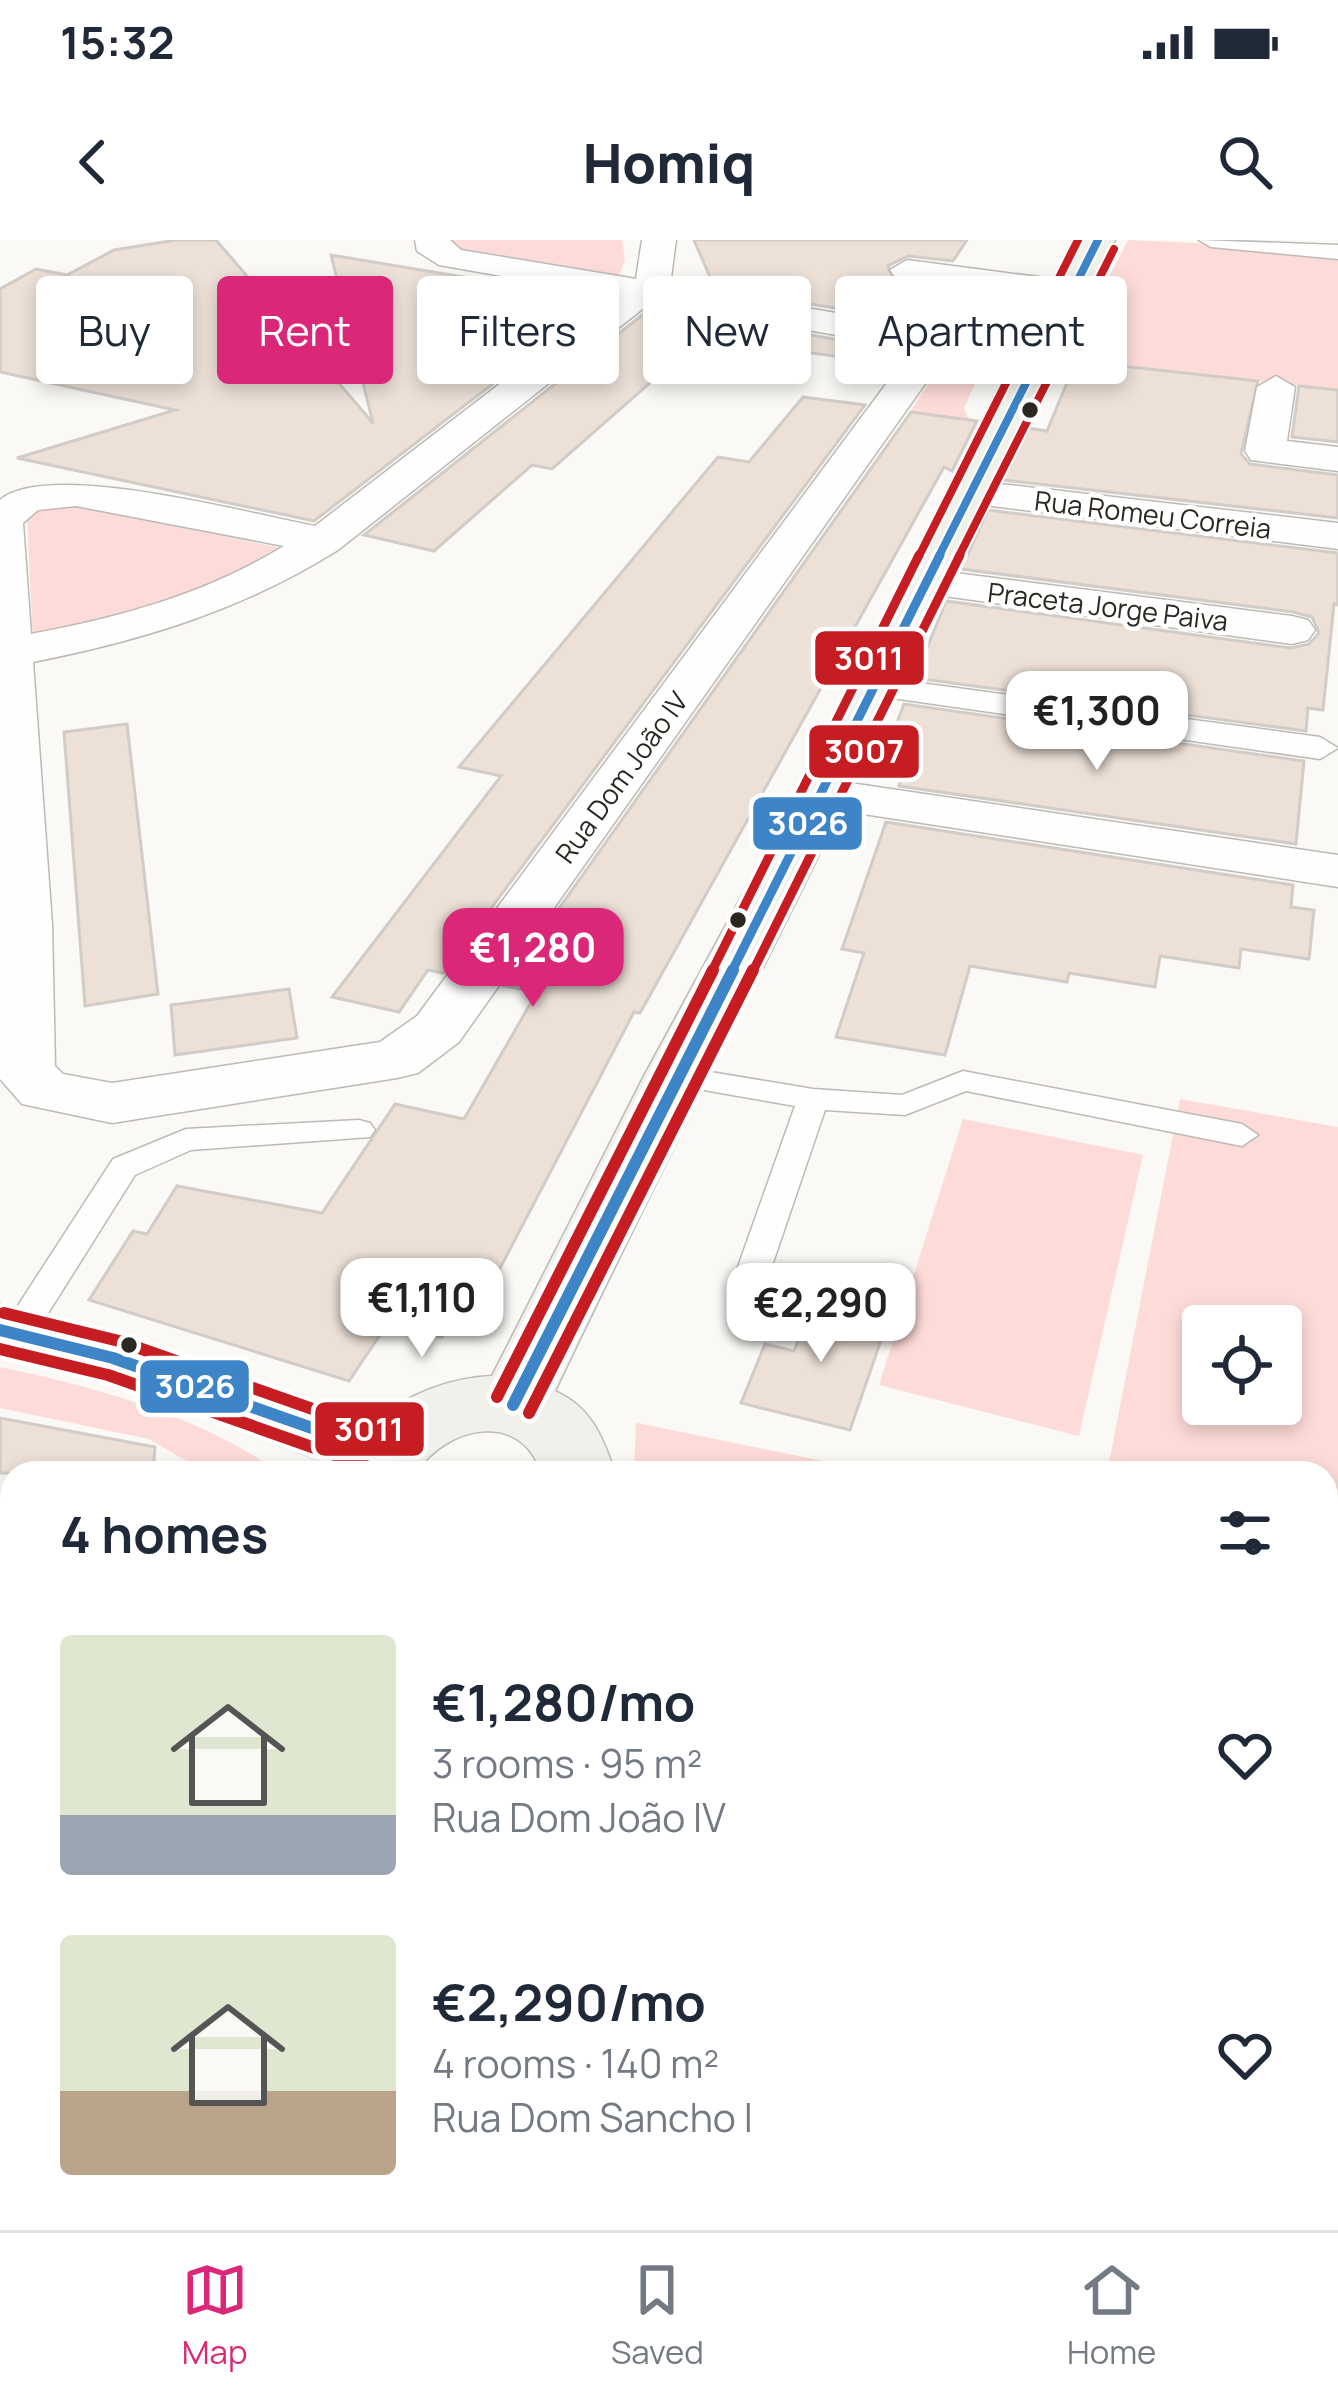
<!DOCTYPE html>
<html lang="en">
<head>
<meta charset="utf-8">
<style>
  body { margin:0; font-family:Manrope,sans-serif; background:#f6f6f7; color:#1f2937; height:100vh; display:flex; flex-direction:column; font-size:45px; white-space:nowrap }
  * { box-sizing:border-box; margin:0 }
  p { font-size:39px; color:#747a83 }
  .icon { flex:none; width:66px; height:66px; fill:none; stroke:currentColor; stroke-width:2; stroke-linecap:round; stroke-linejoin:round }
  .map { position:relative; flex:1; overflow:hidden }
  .drawer { position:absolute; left:0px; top:1221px; width:1338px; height:771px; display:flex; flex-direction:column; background:#fff; border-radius:36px 36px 0 0; box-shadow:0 6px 18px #0003 }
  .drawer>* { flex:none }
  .banner { position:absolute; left:36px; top:36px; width:1266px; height:108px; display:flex; gap:24px }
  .fabs { position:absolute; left:1182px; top:1065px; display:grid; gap:24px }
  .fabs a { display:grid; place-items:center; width:120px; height:120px; border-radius:12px; background:#fff; box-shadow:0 6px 18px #0003; font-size:60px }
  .price { position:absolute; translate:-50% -102px; padding:0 27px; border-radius:24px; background:#fff; color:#222; font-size:39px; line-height:78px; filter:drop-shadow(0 3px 6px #0008) }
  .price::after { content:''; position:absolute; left:50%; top:72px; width:36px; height:27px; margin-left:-18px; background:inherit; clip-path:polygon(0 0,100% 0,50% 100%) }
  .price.selected { background:#db2777; color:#fff }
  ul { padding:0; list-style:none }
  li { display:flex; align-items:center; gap:36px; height:300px; padding:0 60px }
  li span { display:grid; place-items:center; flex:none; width:336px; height:240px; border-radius:12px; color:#555 }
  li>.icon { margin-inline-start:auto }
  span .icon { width:144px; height:144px; fill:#fffc; stroke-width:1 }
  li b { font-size:51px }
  h2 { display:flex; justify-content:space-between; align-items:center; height:144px; padding:0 60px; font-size:51px }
  .pill { padding:0 42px; border-radius:12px; background:#fff; box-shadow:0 6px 18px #0003; font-size:42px; line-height:108px }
  .pill.selected { background:#db2777; color:#fff }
  .status { display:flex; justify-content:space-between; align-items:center; height:84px; padding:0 60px; background:#fff; direction:ltr }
  .status svg { height:33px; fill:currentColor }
  header { display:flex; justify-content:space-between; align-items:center; height:156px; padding:0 60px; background:#fff; font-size:54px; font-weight:800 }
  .dock { display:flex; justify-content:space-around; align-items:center; height:168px; border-top:3px solid #e0e1e3; background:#fff; font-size:33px; color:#747a83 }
  .dock a { display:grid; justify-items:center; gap:6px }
  .dock .selected { color:#db2777 }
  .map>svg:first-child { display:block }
  .green { fill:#fddbd8; fill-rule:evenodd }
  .building { fill:#ece0d7; stroke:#d1ccc8; stroke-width:3 }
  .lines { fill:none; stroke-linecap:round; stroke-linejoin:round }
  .service-casing { stroke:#bdbab5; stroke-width:3 }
  .pedestrian-casing { stroke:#bdbab5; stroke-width:3 }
  .minor-casing { stroke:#bdbab5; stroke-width:3 }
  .tertiary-casing { stroke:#bdbab5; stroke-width:3 }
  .secondary-casing { stroke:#bdbab5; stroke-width:3 }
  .service { fill:#fefefe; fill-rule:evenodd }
  .pedestrian { fill:#fefefe; fill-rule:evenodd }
  .minor { fill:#fefefe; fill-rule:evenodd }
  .tertiary { fill:#fefefe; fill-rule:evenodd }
  .secondary { fill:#f1f1ec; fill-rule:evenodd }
  .bus-1-far2-casing { stroke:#fff; stroke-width:12 }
  .bus-1-far1-casing { stroke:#fff; stroke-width:16 }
  .bus-1-casing { stroke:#fff; stroke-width:21 }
  .bus-2-far2-casing { stroke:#fff; stroke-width:12 }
  .bus-2-far1-casing { stroke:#fff; stroke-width:16 }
  .bus-2-casing { stroke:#fff; stroke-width:21 }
  .bus-3-far2-casing { stroke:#fff; stroke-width:12 }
  .bus-3-far1-casing { stroke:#fff; stroke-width:16 }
  .bus-3-casing { stroke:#fff; stroke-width:21 }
  .bus-1-far2 { stroke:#3d85c6; stroke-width:8 }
  .bus-1-far1 { stroke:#3d85c6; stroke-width:9 }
  .bus-1 { stroke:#3d85c6; stroke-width:12 }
  .bus-2-far2 { stroke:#c61d23; stroke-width:8 }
  .bus-2-far1 { stroke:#c61d23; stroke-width:9 }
  .bus-2 { stroke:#c61d23; stroke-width:12 }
  .bus-3-far2 { stroke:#c61d23; stroke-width:8 }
  .bus-3-far1 { stroke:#c61d23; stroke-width:9 }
  .bus-3 { stroke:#c61d23; stroke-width:12 }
  .bus-dot { fill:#2c2821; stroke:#fff; stroke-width:4.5 }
  .labels { text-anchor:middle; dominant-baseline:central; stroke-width:9; stroke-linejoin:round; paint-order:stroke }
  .far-street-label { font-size:27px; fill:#2c2821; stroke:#fff }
  .line-badge { stroke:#fff; stroke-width:4.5 }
  .badge-label { font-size:33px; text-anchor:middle; font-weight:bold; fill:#fff }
</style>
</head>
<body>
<div class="status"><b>15:32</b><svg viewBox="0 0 49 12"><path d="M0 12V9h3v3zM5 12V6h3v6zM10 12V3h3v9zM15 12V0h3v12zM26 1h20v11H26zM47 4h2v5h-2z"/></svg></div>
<header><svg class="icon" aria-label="back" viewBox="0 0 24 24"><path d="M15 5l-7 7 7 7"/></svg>Homiq<svg class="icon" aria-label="search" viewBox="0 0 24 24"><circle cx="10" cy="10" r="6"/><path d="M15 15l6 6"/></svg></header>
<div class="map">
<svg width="1338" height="1990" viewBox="0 0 1338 1990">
  <rect width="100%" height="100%" fill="#fbf9f5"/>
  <!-- green -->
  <g class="green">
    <polygon points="450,0 622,0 625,20 618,39 462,13 447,3"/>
    <polygon points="1128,0 1241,5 1338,20 1338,150 1067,119"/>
    <polygon points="925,108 987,118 964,168 969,180 910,172 943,122"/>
    <polygon points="67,264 295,311 208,355 33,401 27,278 40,267"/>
    <path d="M1180 859 1338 887V1717L1326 1781V1233H1107ZM1203 1086H1281V1164H1203Z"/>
    <polygon points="963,879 1143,915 1079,1196 879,1145"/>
    <path d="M0 1127C99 1148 197 1175 281 1233H207L149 1199 0 1168Z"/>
    <polygon points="636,1183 637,1183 881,1233 634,1233"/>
    <polygon points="37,1980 1288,1980 1286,1990 30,1990"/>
  </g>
  <!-- building -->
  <g class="building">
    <polygon points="176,0 216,0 373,183 331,15 602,60 314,281 17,218 175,170 0,132 0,49 36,29 67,35 114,10"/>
    <polygon points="694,0 967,0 953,21 908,16 888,26 894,41 936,48 920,73 895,78 696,45 710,37"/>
    <polygon points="651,68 881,107 889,117 885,123 701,98 552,229 532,225 434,311 364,295"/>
    <polygon points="1076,121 1258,141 1241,214 1250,224 1338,235 1338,278 1002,240 1027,188 1047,191"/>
    <polygon points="1299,146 1338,150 1338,202 1292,197"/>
    <polygon points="803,157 865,165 443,733 428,730 399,772 332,757 501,536 459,527 718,217 749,222"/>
    <polygon points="911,172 977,181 952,231 944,227 640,773 634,772 497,1034 477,1032 442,1097 386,1086 349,1141 89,1060 133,991 147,994 177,946 322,973 395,864 464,879 537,752 504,746"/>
    <polygon points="988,270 1338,313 1338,365 1334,364 1323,470 1308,468 1306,491 915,438 946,361 1291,408 1309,404 1319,393 1312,377 1293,372 961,329"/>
    <polygon points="904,464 1304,521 1296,604 899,546 902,537 878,533"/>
    <polygon points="127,484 158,754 85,766 64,492"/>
    <polygon points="886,582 1293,645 1291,667 1314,670 1309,719 1241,709 1239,728 1160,716 1155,747 1069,733 1067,742 970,726 945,815 836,797 864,713 842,709"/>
    <polygon points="289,749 297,798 175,815 171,765"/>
    <polygon points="815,1056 890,1074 850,1190 741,1163 765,1104 794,1111"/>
    <polygon points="0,1178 155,1207 153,1233 0,1233"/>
  </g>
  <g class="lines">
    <!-- service casing -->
    <g class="service-casing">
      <g id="service">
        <polygon points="674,826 813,849 902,855 963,831 1242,884 1258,895 1242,906 966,851 905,875 825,870 763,1052 758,1061 734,1061 729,1052 795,866 663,843 659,836 663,829"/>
        <polygon points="359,880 370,883 375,890 370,897 191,910 135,935 30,1102 6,1102 1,1093 6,1084 113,919 186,889"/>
        <polygon points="12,1668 12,1727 0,1731 0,1673"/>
        <polygon points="0,1771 12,1776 12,1823 0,1818"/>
      </g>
    </g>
    <!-- pedestrian casing -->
    <g class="pedestrian-casing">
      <g id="pedestrian">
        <polygon points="1199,0 1338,5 1338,19 1211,7"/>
        <polygon points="876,437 1320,497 1338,508 1320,519 864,454 859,447 864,440"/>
      </g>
    </g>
    <!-- minor casing -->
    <g class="minor-casing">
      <g id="minor">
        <path d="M415 0H450L461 10 636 39 642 0H676L670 45 895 83 943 72 960 48 895 37 890 30 907 20 1069 41 1087 52 1069 63 992 52 969 88 919 99 939 124 459 802 418 833 397 838 112 883 22 864 0 839V260C48 219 250 274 315 286L614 56 439 25 417 11ZM650 63 883 103 901 124 417 776 380 802 112 843 63 834 55 826 52 684 33 422C144 400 242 370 338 310ZM76 266 284 306C206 354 121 377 31 394L23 283 38 270Z"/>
        <polygon points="1276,136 1295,147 1287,201 1338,207 1338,231 1251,220 1245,211 1257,147"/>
        <polygon points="967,240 1338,283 1338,309 952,261 946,252 952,243"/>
        <polygon points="924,329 1292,376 1308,380 1315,390 1308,400 1292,404 908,351 902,342 908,333"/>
        <polygon points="823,539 1338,615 1338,647 805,565 797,554 805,543"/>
      </g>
    </g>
    <!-- tertiary casing -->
    <g class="tertiary-casing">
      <polygon id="tertiary" points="12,1833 12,1940 0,1945 0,1838"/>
    </g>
    <!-- secondary casing -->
    <g class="secondary-casing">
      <path id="secondary" d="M1081 0H1115C1019 182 939 372 848 556 750 755 650 951 555 1151 591 1167 603 1197 615 1233H541C522 1170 447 1185 416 1233H340L343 1228 102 1141 0 1116V1064L138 1099 374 1181C409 1154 448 1138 492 1136L644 836 797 554 997 151Z"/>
    </g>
    <!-- service -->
    <use href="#service" class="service"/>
    <!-- pedestrian -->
    <use href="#pedestrian" class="pedestrian"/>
    <!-- minor -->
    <use href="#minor" class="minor"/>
    <!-- tertiary -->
    <use href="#tertiary" class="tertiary"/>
    <!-- secondary -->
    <use href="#secondary" class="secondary"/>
    <!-- bus-1-far2 casing -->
    <g class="bus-1-far2-casing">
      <polyline id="bus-1-far2" points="938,318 1098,0"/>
    </g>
    <!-- bus-1-far1 casing -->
    <g class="bus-1-far1-casing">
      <polyline id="bus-1-far1" points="731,733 940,315"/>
    </g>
    <!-- bus-1 casing -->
    <g class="bus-1-casing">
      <g id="bus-1">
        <polyline points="0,1090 113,1118 386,1214"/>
        <polyline points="513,1165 733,730"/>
      </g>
    </g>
    <!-- bus-2-far2 casing -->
    <g class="bus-2-far2-casing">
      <polyline id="bus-2-far2" points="958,318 1114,9"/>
    </g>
    <!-- bus-2-far1 casing -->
    <g class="bus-2-far1-casing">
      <polyline id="bus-2-far1" points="752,733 960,315"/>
    </g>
    <!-- bus-2 casing -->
    <g class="bus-2-casing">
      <g id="bus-2">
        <polyline points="0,1109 108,1135 380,1231"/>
        <polyline points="529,1173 753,730"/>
      </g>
    </g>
    <!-- bus-3-far2 casing -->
    <g class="bus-3-far2-casing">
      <polyline id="bus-3-far2" points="918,318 1078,0"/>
    </g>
    <!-- bus-3-far1 casing -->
    <g class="bus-3-far1-casing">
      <polyline id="bus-3-far1" points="711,733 919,315"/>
    </g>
    <!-- bus-3 casing -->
    <g class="bus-3-casing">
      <g id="bus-3">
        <polyline points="4,1073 119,1101 392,1197"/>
        <polyline points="497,1157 713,730"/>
      </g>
    </g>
    <!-- bus-1-far2 -->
    <use href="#bus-1-far2" class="bus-1-far2"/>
    <!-- bus-1-far1 -->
    <use href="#bus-1-far1" class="bus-1-far1"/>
    <!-- bus-1 -->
    <use href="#bus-1" class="bus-1"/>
    <!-- bus-2-far2 -->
    <use href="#bus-2-far2" class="bus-2-far2"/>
    <!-- bus-2-far1 -->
    <use href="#bus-2-far1" class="bus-2-far1"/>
    <!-- bus-2 -->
    <use href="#bus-2" class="bus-2"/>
    <!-- bus-3-far2 -->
    <use href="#bus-3-far2" class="bus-3-far2"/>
    <!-- bus-3-far1 -->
    <use href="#bus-3-far1" class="bus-3-far1"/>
    <!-- bus-3 -->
    <use href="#bus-3" class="bus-3"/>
  </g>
  <!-- markers -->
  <g class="bus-dot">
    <circle cx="1030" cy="170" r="10"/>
    <circle cx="738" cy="680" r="10"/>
    <circle cx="129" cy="1105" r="10"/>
  </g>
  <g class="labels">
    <!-- far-street labels -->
    <g class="far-street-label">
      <text transform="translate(1153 274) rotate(7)">Rua Romeu Correia</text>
      <text transform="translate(1108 366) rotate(7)">Praceta Jorge Paiva</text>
      <text transform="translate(621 537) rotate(-54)">Rua Dom João IV</text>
    </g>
  </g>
  <g class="line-badge">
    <rect x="813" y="389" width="113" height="58" rx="12" fill="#c61d23"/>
    <rect x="807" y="483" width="114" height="57" rx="12" fill="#c61d23"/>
    <rect x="751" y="555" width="113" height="57" rx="12" fill="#3d85c6"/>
    <rect x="138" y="1118" width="113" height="57" rx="12" fill="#3d85c6"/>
    <rect x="313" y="1160" width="113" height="58" rx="12" fill="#c61d23"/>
  </g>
  <g class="badge-label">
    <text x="869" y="430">3011</text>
    <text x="864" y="523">3007</text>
    <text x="808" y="595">3026</text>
    <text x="195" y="1158">3026</text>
    <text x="369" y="1201">3011</text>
  </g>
</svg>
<div class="fabs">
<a><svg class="icon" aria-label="locate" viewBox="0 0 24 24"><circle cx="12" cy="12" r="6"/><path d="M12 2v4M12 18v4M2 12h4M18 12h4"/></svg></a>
</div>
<b class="price" style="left:1097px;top:533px">€1,300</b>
<b class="price selected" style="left:533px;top:770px">€1,280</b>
<b class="price" style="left:422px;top:1120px">€1,110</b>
<b class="price" style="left:821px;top:1125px">€2,290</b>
<div class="banner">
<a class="pill">Buy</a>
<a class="pill selected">Rent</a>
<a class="pill">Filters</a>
<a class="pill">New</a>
<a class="pill">Apartment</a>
</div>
<section class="drawer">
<h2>4 homes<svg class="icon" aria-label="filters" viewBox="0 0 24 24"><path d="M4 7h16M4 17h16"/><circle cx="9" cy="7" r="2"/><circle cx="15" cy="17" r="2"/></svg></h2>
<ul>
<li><span style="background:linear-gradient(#dfe7d0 75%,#9aa5b1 0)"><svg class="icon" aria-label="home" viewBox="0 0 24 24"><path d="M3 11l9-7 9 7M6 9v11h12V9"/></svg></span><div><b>€1,280/mo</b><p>3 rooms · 95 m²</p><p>Rua Dom João IV</p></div><svg class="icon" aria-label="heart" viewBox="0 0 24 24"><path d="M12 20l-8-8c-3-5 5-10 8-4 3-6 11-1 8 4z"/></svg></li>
<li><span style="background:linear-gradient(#dfe7d0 65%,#b9a48a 0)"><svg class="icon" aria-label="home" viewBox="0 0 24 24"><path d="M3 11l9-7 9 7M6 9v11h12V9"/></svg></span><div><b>€2,290/mo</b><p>4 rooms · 140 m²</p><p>Rua Dom Sancho I</p></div><svg class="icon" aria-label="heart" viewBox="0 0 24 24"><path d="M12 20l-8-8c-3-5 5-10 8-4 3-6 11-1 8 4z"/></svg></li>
</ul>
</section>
</div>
<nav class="dock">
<a class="selected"><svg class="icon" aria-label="map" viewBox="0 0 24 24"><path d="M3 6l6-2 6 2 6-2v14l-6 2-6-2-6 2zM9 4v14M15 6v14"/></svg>Map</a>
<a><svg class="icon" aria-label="saved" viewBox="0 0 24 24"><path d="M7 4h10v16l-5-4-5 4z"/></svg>Saved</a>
<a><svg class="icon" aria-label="home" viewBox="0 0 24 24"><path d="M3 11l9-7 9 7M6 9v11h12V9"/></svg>Home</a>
</nav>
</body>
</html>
